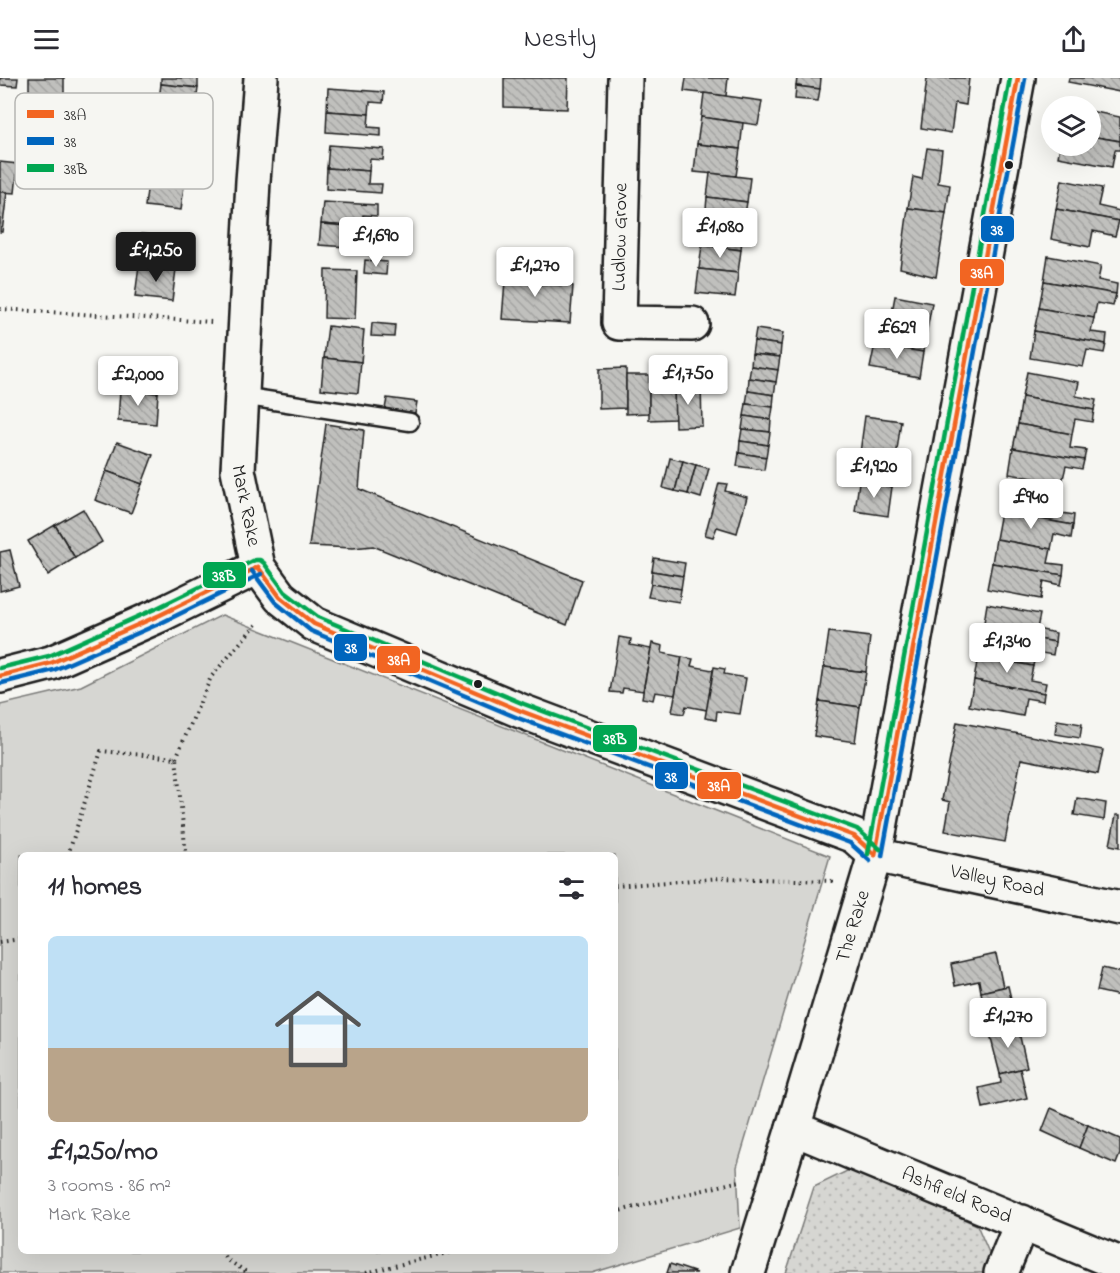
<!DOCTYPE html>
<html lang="en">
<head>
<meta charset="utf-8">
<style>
  body { margin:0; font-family:"Indie Flower",sans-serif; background:#f2f2f3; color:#2b2b33; height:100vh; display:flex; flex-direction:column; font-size:22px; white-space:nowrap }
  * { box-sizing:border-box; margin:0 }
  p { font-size:20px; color:#7c7c81 }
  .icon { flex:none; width:33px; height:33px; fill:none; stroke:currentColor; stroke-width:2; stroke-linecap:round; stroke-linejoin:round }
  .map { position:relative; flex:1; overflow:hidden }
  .details { position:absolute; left:18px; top:774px; width:600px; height:402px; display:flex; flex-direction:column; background:#fff; border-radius:9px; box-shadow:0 6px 24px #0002 }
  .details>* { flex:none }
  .fabs { position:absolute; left:1041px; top:18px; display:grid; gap:12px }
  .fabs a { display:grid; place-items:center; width:60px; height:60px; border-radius:50%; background:#fff; box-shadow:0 6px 24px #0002; font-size:30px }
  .price { position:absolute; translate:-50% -51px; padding:0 14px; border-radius:6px; background:#fff; color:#222; font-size:20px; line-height:39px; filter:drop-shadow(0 2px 3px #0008) }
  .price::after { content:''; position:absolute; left:50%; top:36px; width:18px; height:14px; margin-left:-9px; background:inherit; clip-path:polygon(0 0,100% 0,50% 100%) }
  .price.on { background:#1c1c1c; color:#fff }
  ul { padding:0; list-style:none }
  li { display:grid; align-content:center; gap:12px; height:318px; padding:0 30px }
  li+li { border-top:2px solid #e1e1e2 }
  li span { display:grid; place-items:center; height:186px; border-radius:9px; color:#555 }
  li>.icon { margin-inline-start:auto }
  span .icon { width:108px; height:108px; fill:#fffc; stroke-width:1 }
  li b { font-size:26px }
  h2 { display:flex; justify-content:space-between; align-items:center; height:72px; padding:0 30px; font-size:26px }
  header { display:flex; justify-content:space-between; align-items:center; height:78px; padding:0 30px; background:#fff; font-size:27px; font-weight:600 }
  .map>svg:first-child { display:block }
  .grass { fill:url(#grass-dots); stroke:#797977; stroke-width:1.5 }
  .park { fill:#d6d6d2; stroke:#797977; stroke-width:1.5; fill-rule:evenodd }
  .building { fill:url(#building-back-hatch); stroke:#1c1c1c; stroke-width:1.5 }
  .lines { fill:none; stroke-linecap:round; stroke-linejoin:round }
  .service-casing { stroke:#1c1c1c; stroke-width:21 }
  .minor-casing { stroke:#1c1c1c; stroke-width:38 }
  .path { stroke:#1c1c1c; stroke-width:4; stroke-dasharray:1.5 4.5; stroke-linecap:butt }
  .service { stroke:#f6f6f2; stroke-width:16 }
  .minor { stroke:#f6f6f2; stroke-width:33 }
  .bus-1-casing { stroke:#f6f6f2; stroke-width:9 }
  .bus-2-casing { stroke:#f6f6f2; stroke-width:9 }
  .bus-3-casing { stroke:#f6f6f2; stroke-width:9 }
  .bus-1 { stroke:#f26522; stroke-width:4.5 }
  .bus-2 { stroke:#0065bd; stroke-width:4.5 }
  .bus-3 { stroke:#00a651; stroke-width:4.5 }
  .bus-dot { fill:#1c1c1c; stroke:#f6f6f2; stroke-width:2 }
  .labels { text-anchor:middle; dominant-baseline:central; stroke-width:4.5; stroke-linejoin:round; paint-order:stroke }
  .street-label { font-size:20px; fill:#1c1c1c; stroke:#f6f6f2 }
  .key { fill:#f6f6f2; stroke:#b5b5b2; stroke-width:1.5 }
  .key-label { font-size:16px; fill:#1c1c1c }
  .line-badge { stroke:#f6f6f2; stroke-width:2 }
  .badge-label { font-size:16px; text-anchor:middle; font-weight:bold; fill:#fff }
</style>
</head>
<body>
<header><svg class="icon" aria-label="menu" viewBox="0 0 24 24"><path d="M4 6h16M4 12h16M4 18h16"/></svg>Nestly<svg class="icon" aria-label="share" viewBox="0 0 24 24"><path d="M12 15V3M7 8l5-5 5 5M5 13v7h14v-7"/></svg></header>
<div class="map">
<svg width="1120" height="1195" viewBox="0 0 1120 1195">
  <defs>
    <pattern id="grass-dots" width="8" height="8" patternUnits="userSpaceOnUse" patternTransform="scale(1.5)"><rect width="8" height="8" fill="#d6d6d2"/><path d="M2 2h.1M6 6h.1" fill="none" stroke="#b7b7b4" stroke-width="1.8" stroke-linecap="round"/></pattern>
    <pattern id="building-back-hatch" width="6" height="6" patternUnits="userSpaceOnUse" patternTransform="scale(1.5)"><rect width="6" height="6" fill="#c0c0bd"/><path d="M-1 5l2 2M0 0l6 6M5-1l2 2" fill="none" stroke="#a4a4a2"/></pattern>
  </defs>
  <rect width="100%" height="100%" fill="#f6f6f2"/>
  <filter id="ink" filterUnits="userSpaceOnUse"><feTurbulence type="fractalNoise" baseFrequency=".0167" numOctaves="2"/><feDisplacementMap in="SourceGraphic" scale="12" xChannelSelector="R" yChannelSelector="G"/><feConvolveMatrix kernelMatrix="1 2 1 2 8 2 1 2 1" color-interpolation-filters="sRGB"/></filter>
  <g filter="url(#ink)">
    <!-- grass -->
    <polygon class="grass" points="851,1091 977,1147 990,1177 983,1195 786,1195 814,1109"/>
    <!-- park -->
    <path class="park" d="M222 537 830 778 737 1089 740 1150 592 1195H0V627L81 608ZM21 777H615V1173H21Z"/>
    <!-- building -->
    <g class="building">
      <polygon points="0,0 18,0 17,8 0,7"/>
      <rect x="29" y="0" width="35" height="26"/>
      <polygon points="161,0 198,0 198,10 161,6"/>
      <polygon points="504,0 568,0 567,31 504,29"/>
      <polygon points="686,0 728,0 726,18 684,13"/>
      <polygon points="797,0 821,0 820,11 796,8"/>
      <polygon points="927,0 969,0 966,27 955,25 951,55 921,50"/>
      <polygon points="1069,0 1120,0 1120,14 1068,4"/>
      <polygon points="161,6 198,10 194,41 157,37"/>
      <polygon points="796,8 820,11 818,23 795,21"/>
      <polygon points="328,10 384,14 383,25 370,24 369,36 327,33"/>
      <polygon points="704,15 762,23 758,47 701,39"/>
      <polygon points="327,33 369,36 368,49 381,50 381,58 326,54"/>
      <polygon points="1090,33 1120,39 1120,63 1090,58"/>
      <polygon points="701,39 743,45 740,71 697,66"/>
      <polygon points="1090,58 1120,63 1120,72 1115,72 1112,89 1058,79 1060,68 1090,68"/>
      <polygon points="697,66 740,71 736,98 694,94"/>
      <polygon points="329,67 384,71 383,82 370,81 369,93 327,90"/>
      <polygon points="927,70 942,72 938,105 950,107 946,135 908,130 913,99 922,101"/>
      <polygon points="0,84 18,86 15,115 0,114"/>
      <polygon points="327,90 369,93 368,106 382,106 381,115 326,111"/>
      <polygon points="710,95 750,100 747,124 707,119"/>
      <polygon points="149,97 185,100 181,132 145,128"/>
      <polygon points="1062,102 1102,110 1098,128 1120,133 1119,143 1056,131"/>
      <polygon points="0,114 7,114 2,154 0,154"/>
      <polygon points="707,119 747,124 743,148 705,143"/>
      <polygon points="323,124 377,127 377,138 363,137 362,149 321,146"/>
      <polygon points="908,130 946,135 936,199 900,190"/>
      <polygon points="1056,131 1119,143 1115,158 1093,153 1090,169 1051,161"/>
      <polygon points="705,143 743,148 741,172 702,167"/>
      <polygon points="321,146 362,149 362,162 375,163 375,171 319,167"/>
      <polygon points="142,156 179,160 176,191 139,187"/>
      <polygon points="702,167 741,172 738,195 699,191"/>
      <polygon points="1048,178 1101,188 1098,202 1117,206 1116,216 1044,203"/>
      <polygon points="365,182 387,184 386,197 364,195"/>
      <polygon points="139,187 176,191 172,223 135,219"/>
      <polygon points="506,190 541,192 540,206 573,208 570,245 502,241"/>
      <polygon points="699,191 738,195 735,219 696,215"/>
      <polygon points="325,192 357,193 355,241 324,240"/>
      <polygon points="1044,203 1116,216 1113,228 1097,225 1094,240 1039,230"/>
      <polygon points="895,218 932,225 923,274 886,268"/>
      <polygon points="1039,230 1094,240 1091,254 1107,256 1106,266 1034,253"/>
      <polygon points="372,245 395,247 394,259 371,258"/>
      <polygon points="328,248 364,252 361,284 324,280"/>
      <polygon points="756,251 783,255 781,267 754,263"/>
      <polygon points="1034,253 1106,266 1104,275 1087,272 1083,289 1030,280"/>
      <polygon points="754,263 781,267 780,279 752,276"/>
      <polygon points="875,266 923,274 919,299 870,290"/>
      <polygon points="752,276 780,279 778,292 751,288"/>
      <polygon points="324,280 361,284 358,315 321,311"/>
      <polygon points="122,281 161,284 158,315 120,312"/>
      <polygon points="751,288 778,292 776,304 749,300"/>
      <polygon points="626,290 626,330 599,331 599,291"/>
      <polygon points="1027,294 1079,304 1076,318 1096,322 1094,332 1022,319"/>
      <polygon points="626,297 649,297 649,335 626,336"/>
      <polygon points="674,300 675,341 649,342 649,301"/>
      <polygon points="749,300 776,304 774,317 748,313"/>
      <polygon points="674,307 701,307 702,348 675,349"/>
      <polygon points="120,312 158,315 156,346 118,343"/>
      <polygon points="748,313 774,317 773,329 746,326"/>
      <polygon points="1022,319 1094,332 1092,344 1075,341 1072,356 1018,346"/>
      <polygon points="387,320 417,324 415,335 385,331"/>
      <polygon points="746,326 773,329 771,342 744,338"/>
      <polygon points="744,338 771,342 770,354 742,351"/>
      <polygon points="865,338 901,343 892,409 859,404 863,375 860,375"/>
      <polygon points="326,346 364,352 359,411 582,502 567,547 373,468 353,470 309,468"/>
      <polygon points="1018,346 1072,356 1070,370 1086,372 1084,382 1013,370"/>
      <polygon points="742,351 770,354 768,367 740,363"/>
      <polygon points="740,363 768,367 766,379 739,375"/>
      <polygon points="117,364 153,377 142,406 106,393"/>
      <polygon points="1013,370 1084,382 1082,391 1066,388 1062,405 1009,396"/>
      <polygon points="739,375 766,379 764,392 737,388"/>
      <polygon points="670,380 683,383 675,413 663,410"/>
      <polygon points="683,383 696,387 688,416 675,413"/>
      <polygon points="696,387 709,390 701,420 688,416"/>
      <polygon points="106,393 142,406 131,435 95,422"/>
      <polygon points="859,404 892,409 888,438 855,433"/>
      <polygon points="719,405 727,406 725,413 747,419 737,455 717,449 713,459 705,457"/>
      <polygon points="1006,409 1058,419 1055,434 1074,437 1073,447 1001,434"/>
      <polygon points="83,431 102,464 75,480 55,447"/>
      <polygon points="1001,434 1073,447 1071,460 1054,456 1051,471 996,461"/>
      <polygon points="55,447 75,480 48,497 28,463"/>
      <polygon points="996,461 1051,471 1048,485 1064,487 1063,497 992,485"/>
      <polygon points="10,472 19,508 0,513 0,474"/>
      <polygon points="654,480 685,485 683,498 652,493"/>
      <polygon points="992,485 1063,497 1061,507 1044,503 1041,521 987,511"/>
      <polygon points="652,493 683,498 681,511 651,506"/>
      <polygon points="651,506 681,511 679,524 648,519"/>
      <polygon points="987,526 1040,536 1037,551 1056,555 1055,564 983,551"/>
      <polygon points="983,551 1055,564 1053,577 1036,574 1033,588 978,578"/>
      <polygon points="829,554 870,559 866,594 824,589"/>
      <polygon points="619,559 631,561 630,567 651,571 643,613 623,610 622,615 610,614"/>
      <polygon points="652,565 663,568 662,575 682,579 675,617 655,614 653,622 642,620"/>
      <polygon points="978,578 1033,588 1030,602 1046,605 1044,615 974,602"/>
      <polygon points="682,579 693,581 691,588 713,592 707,632 686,628 684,636 672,634"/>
      <polygon points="714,589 725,591 724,596 746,600 740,636 717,633 716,642 705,640"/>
      <polygon points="824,589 866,594 860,629 819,623"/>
      <polygon points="974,602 1044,615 1043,623 1026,620 1023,638 969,628"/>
      <polygon points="819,623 860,629 855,664 814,658"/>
      <polygon points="1057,642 1082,646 1080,660 1055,656"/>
      <polygon points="957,644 1103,672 1098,696 1021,681 1005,764 945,753 950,724 942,722"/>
      <polygon points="1077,720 1106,725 1104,742 1074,737"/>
      <polygon points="1116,737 1120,737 1120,769 1110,767"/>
      <polygon points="996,876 1003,909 981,914 979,903 955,908 951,886"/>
      <polygon points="1102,890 1120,894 1120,918 1097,913"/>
      <polygon points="1008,908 1017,946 989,953 981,914"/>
      <polygon points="1017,946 1027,989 1000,996 989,953"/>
      <polygon points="1020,991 1027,1020 983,1030 979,1010 1001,1005 1000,996"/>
      <polygon points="1051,1030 1088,1047 1079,1070 1042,1053"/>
      <polygon points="1088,1047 1120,1061 1120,1076 1116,1086 1079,1070"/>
      <polygon points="670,1186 697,1195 667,1195"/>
    </g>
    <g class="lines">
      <!-- service casing -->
      <g class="service-casing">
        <polyline id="service" points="241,318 410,344"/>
      </g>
      <!-- minor casing -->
      <g class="minor-casing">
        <g id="minor">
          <path id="s1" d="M261 0 253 103 238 392 258 489 280 519 314 546 521 633 854 758 875 777 1120 830"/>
          <polyline points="625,0 619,245 692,246"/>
          <polyline points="0,598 51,585 160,537 258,489"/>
          <path id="s2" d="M793 1050 1120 1186"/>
          <path id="s3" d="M748 1195 793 1050 875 777 1018 0"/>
          <polyline points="1001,1195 1022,1144"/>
        </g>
      </g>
      <!-- path -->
      <g class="path">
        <polyline points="0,231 212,244"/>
        <polyline points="176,680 211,599 259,543"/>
        <polyline points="68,777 101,673 176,680 186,777"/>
        <polyline points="615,808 721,800 831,803 832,802"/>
        <polyline points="0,864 21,861"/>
        <polyline points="615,1134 740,1103"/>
        <polyline points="223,1173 226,1181 248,1195"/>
        <polyline points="366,1195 455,1173"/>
      </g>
      <!-- service -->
      <use href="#service" class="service"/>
      <!-- minor -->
      <use href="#minor" class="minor"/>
      <!-- bus-1 casing -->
      <g class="bus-1-casing">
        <g id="bus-1">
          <polyline points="258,489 280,519 314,546 521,633 854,758 875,777"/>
          <polyline points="0,598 51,585 160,537 258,489"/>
          <polyline points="875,777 1018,0"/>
        </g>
      </g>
      <!-- bus-2 casing -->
      <g class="bus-2-casing">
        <g id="bus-2">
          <polyline points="252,493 275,524 311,553 518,640 850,765 870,783"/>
          <polyline points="2,605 54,592 163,544 261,496"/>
          <polyline points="882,778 1025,1"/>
        </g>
      </g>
      <!-- bus-3 casing -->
      <g class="bus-3-casing">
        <g id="bus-3">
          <polyline points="0,590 49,578 157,530 255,482 260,482 264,485 285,514 318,539 524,626 857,751 880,771"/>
          <polyline points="868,776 1010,0"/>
        </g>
      </g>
      <!-- bus-1 -->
      <use href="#bus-1" class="bus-1"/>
      <!-- bus-2 -->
      <use href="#bus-2" class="bus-2"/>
      <!-- bus-3 -->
      <use href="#bus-3" class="bus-3"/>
    </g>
  </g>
  <!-- markers -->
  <g class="bus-dot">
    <circle cx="1009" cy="87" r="5"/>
    <circle cx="478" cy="606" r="5"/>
  </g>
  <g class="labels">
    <!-- street labels -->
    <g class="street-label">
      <text transform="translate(621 159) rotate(-89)">Ludlow Grove</text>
      <text stroke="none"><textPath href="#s1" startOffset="429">Mark Rake</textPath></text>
      <text stroke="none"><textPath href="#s1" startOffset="1306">Valley Road</textPath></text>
      <text stroke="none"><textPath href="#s3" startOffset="362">The Rake</textPath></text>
      <text stroke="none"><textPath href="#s2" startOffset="177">Ashfield Road</textPath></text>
    </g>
  </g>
  <!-- legend -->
  <rect x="15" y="15" width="198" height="96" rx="9" class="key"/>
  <rect x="27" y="32" width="27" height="8" fill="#f26522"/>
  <rect x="27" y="59" width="27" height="8" fill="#0065bd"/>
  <rect x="27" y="86" width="27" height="8" fill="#00a651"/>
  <g class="key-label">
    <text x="64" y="42">38A</text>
    <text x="64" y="69">38</text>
    <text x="64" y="96">38B</text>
  </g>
  <g class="line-badge">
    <rect x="980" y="137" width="35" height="28" rx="6" fill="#0065bd"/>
    <rect x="959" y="180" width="46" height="29" rx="6" fill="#f26522"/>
    <rect x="202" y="483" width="45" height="28" rx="6" fill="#00a651"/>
    <rect x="333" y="555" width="35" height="29" rx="6" fill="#0065bd"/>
    <rect x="376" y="567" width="45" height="29" rx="6" fill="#f26522"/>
    <rect x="592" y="646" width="46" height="29" rx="6" fill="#00a651"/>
    <rect x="654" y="683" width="35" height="29" rx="6" fill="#0065bd"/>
    <rect x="696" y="693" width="46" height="29" rx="6" fill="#f26522"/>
  </g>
  <g class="badge-label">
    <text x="997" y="157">38</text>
    <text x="982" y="200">38A</text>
    <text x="224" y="503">38B</text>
    <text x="351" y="575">38</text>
    <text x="399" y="587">38A</text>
    <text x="615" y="666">38B</text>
    <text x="671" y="704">38</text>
    <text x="719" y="713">38A</text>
  </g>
</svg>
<div class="fabs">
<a><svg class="icon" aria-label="layers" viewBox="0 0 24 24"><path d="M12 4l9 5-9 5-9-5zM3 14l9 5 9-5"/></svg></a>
</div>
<b class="price" style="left:720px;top:181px">£1,080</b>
<b class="price" style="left:376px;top:190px">£1,690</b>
<b class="price on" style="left:156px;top:205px">£1,250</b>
<b class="price" style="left:535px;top:220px">£1,270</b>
<b class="price" style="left:897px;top:282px">£629</b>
<b class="price" style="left:688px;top:328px">£1,750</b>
<b class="price" style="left:138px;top:329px">£2,000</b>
<b class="price" style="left:874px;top:421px">£1,920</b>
<b class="price" style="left:1031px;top:452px">£940</b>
<b class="price" style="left:1007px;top:596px">£1,340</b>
<b class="price" style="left:1008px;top:971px">£1,270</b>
<section class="details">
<h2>11 homes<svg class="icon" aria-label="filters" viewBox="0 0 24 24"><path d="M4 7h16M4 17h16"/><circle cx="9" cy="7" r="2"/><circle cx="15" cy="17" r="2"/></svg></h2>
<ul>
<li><span style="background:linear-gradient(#bfe0f5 60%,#b9a48a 0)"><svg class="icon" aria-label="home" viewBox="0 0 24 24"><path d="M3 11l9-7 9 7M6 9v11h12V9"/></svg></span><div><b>£1,250/mo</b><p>3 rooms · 86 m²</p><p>Mark Rake</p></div></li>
</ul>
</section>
</div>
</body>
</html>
